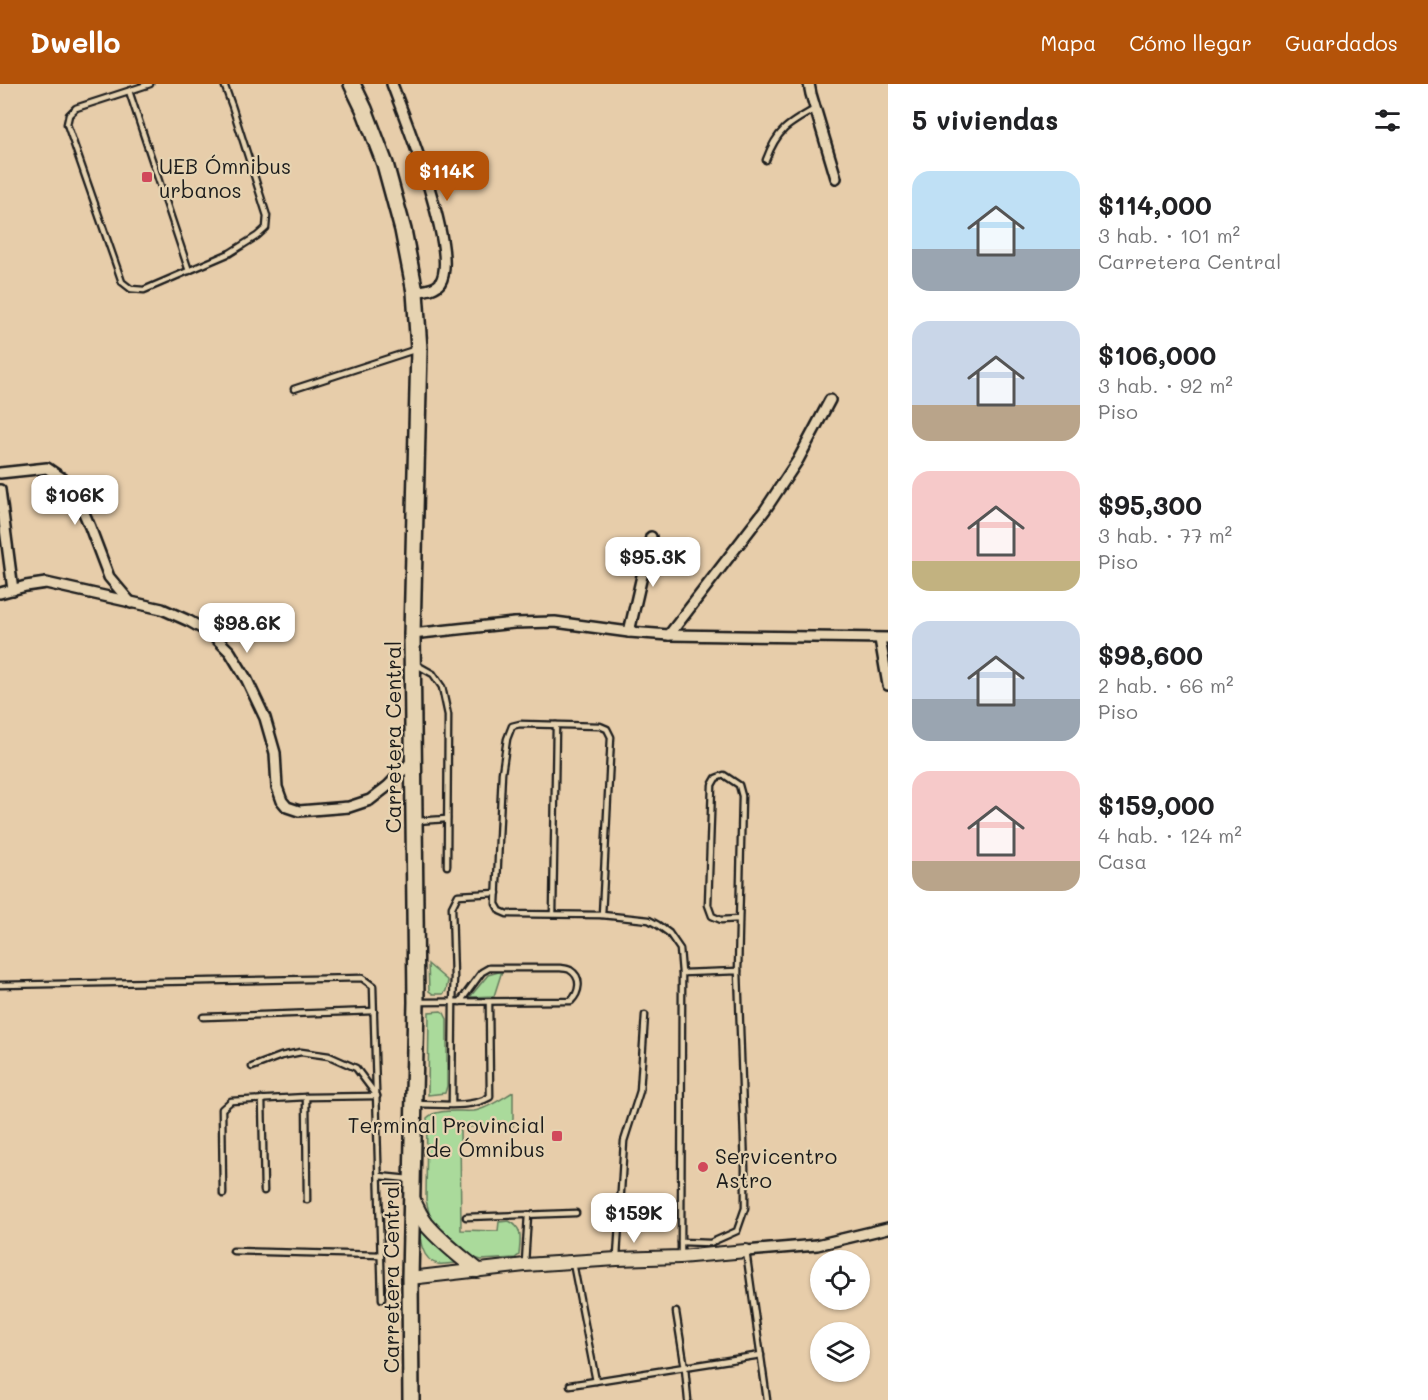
<!DOCTYPE html>
<html lang="es">
<head>
<meta charset="utf-8">
<style>
  body { margin:0; font-family:Mali,sans-serif; background:#f6f6f6; color:#202124; height:100vh; display:flex; flex-direction:column; font-size:22px; white-space:nowrap }
  * { box-sizing:border-box; margin:0 }
  p { font-size:20px; color:#757577 }
  .icon { flex:none; width:33px; height:33px; fill:none; stroke:currentColor; stroke-width:2; stroke-linecap:round; stroke-linejoin:round }
  .map { position:relative; flex:1; overflow:hidden }
  .side { display:flex; flex-direction:column; background:#fff; width:540px }
  .side>* { flex:none }
  .tools { position:absolute; left:810px; top:1166px; display:grid; gap:12px }
  .tools a { display:grid; place-items:center; width:60px; height:60px; border-radius:50%; background:#fff; box-shadow:0 2px 4px #0004; font-size:30px }
  .price { position:absolute; translate:-50% -51px; padding:0 14px; border-radius:12px; background:#fff; color:#222; font-size:20px; line-height:39px; filter:drop-shadow(0 2px 3px #0008) }
  .price::after { content:''; position:absolute; left:50%; top:36px; width:18px; height:14px; margin-left:-9px; background:inherit; clip-path:polygon(0 0,100% 0,50% 100%) }
  .price.current { background:#b45309; color:#fff }
  ul { padding:0; list-style:none }
  li { display:flex; align-items:center; gap:18px; height:150px; padding:0 24px }
  li span { display:grid; place-items:center; flex:none; width:168px; height:120px; border-radius:18px; color:#555 }
  li>.icon { margin-inline-start:auto }
  span .icon { width:72px; height:72px; fill:#fffc; stroke-width:1 }
  li b { font-size:26px }
  h2 { display:flex; justify-content:space-between; align-items:center; height:72px; padding:0 24px; font-size:26px }
  header { display:flex; align-items:center; gap:36px; box-sizing:border-box; height:84px; padding:0 30px; background:#b45309; color:#fff }
  header strong { font-size:28px }
  nav { display:flex; gap:33px; margin-inline-start:auto; font-size:21px }
  main { display:flex; flex:1; min-height:0 }
  .map>svg:first-child { display:block }
  .green { fill:#aada9b; stroke:#637b5c; stroke-width:1.5 }
  .lines { fill:none; stroke-linecap:round; stroke-linejoin:round }
  .service-casing { stroke:#1c1c1c; stroke-width:9 }
  .minor-casing { stroke:#1c1c1c; stroke-width:14 }
  .tertiary-casing { stroke:#1c1c1c; stroke-width:16 }
  .secondary-casing { stroke:#1c1c1c; stroke-width:18 }
  .primary-casing { stroke:#1c1c1c; stroke-width:20 }
  .service { stroke:#e6d3b1; stroke-width:4.5 }
  .minor { stroke:#e6d3b1; stroke-width:9 }
  .tertiary { stroke:#e6d3b1; stroke-width:12 }
  .secondary { stroke:#e6d3b1; stroke-width:14 }
  .primary { stroke:#e6d3b1; stroke-width:15 }
  .poi-dot { fill:#d1495b; stroke:#e6d3b1; stroke-width:2 }
  .labels { text-anchor:middle; dominant-baseline:central; stroke-width:4.5; stroke-linejoin:round; paint-order:stroke }
  .poi-label { font-size:21px; fill:#1c1c1c; stroke:#e6d3b1; text-anchor:start }
  .street-label { font-size:21px; fill:#1c1c1c; stroke:#e6d3b1 }
</style>
</head>
<body>
<header>
<strong>Dwello</strong>
<nav><a>Mapa</a><a>Cómo llegar</a><a>Guardados</a></nav>
</header>
<main>
<div class="map">
<svg width="888" height="1316" viewBox="0 0 888 1316">
  <rect width="100%" height="100%" fill="#e7cdaa"/>
  <filter id="ink" filterUnits="userSpaceOnUse"><feTurbulence type="fractalNoise" baseFrequency=".0167" numOctaves="2"/><feDisplacementMap in="SourceGraphic" scale="12" xChannelSelector="R" yChannelSelector="G"/><feConvolveMatrix kernelMatrix="1 2 1 2 8 2 1 2 1" color-interpolation-filters="sRGB"/></filter>
  <g filter="url(#ink)">
    <!-- green -->
    <g class="green">
      <polygon points="428,880 448,897 446,907 443,910 433,910 429,907"/>
      <polygon points="502,887 494,912 470,913 488,891"/>
      <polygon points="441,927 444,929 447,935 447,1002 445,1009 428,1011 429,928"/>
      <path d="M513 1008V1042L460 1043 461 1146 498 1147 499 1138 509 1137C524 1144 520 1157 519 1171L515 1174 481 1176 475 1174 433 1138 430 1133 426 1116 427 1034C436 1024 460 1028 474 1027 487 1025 501 1015 513 1008Z"/>
      <path d="M419 1141 458 1179C452 1179 444 1181 438 1180 421 1176 420 1155 419 1141Z"/>
    </g>
    <g class="lines">
      <!-- service casing -->
      <g class="service-casing">
        <g id="service">
          <polyline points="150,0 76,24 69,31 67,40 122,198 131,205 144,206 230,169 257,152 266,144 267,132 232,22 224,0"/>
          <polyline points="129,7 189,187"/>
          <path d="M766 76C777 46 788 40 815 25"/>
          <polyline points="294,305 417,265"/>
          <polyline points="417,581 433,590 442,603 448,631 447,782"/>
          <polygon points="520,640 600,642 607,645 611,653 602,831 507,830 500,827 496,820 502,689 507,655 512,642"/>
          <polyline points="416,737 447,735"/>
          <polyline points="553,830 556,641"/>
          <polyline points="602,831 649,836 658,841 669,849 680,865 682,889 681,1170"/>
          <polyline points="738,887 742,712 739,701 724,691 716,694 712,701 708,821 712,832 721,836 739,835"/>
          <polyline points="0,901 362,894 373,902 382,1215"/>
          <path d="M419 918 571 917C579 909 583 894 570 886 569 885 562 884 560 884H489L482 888 460 918"/>
          <polyline points="203,933 374,927"/>
          <polyline points="252,983 281,972 301,968 329,972 356,984 377,1012"/>
          <polyline points="306,1013 307,1116"/>
          <polyline points="262,1015 264,1107"/>
          <path d="M417 1020C441 1020 469 1025 490 1013L489 918"/>
          <polyline points="452,1020 453,918 454,894 452,823 458,811 497,809"/>
          <polyline points="379,1092 409,1095"/>
          <polyline points="223,1110 222,1025 231,1017 306,1013 377,1012"/>
          <polyline points="466,1133 576,1129"/>
          <polyline points="681,1158 710,1159 737,1147 745,1124 745,1084 738,887 682,889"/>
          <polyline points="233,1167 381,1171"/>
          <polyline points="746,1167 767,1316"/>
          <polyline points="617,1173 624,1057 640,1007 645,931"/>
          <polyline points="525,1179 528,1131"/>
          <polyline points="573,1179 596,1297"/>
          <polyline points="676,1228 685,1284 688,1316"/>
          <polyline points="570,1301 761,1271"/>
        </g>
      </g>
      <!-- minor casing -->
      <g class="minor-casing">
        <g id="minor">
          <path d="M392 0C405 35 460 169 440 199 435 206 423 206 415 208"/>
          <polyline points="809,0 811,10 836,94"/>
          <polyline points="0,389 47,384 72,401 90,443 109,493 131,519"/>
          <polyline points="0,406 13,506"/>
          <polyline points="0,509 26,502 46,499 162,525 189,537 212,550 230,568 247,596 265,634 275,669 277,703 282,717 287,723 299,727 349,723 370,716 388,702 413,676"/>
          <polyline points="629,548 651,453"/>
          <polyline points="412,550 514,539 555,538 629,548 669,551 888,554"/>
          <polyline points="669,551 765,426 798,376 830,316"/>
          <polyline points="880,555 888,601"/>
          <polyline points="746,1167 817,1161 888,1144"/>
        </g>
      </g>
      <!-- tertiary casing -->
      <g class="tertiary-casing">
        <polyline id="tertiary" points="410,1194 525,1181 617,1175 680,1173 746,1167"/>
      </g>
      <!-- secondary casing -->
      <g class="secondary-casing">
        <path id="secondary" d="M412 1114C416 1123 420 1132 426 1140 441 1158 460 1172 477 1186"/>
      </g>
      <!-- primary casing -->
      <g class="primary-casing">
        <polyline id="primary" points="352,0 364,25 385,80 403,146 415,208 419,265 412,550 416,918 410,1194 411,1316"/>
      </g>
      <!-- service -->
      <use href="#service" class="service"/>
      <!-- minor -->
      <use href="#minor" class="minor"/>
      <!-- tertiary -->
      <use href="#tertiary" class="tertiary"/>
      <!-- secondary -->
      <use href="#secondary" class="secondary"/>
      <!-- primary -->
      <use href="#primary" class="primary"/>
    </g>
  </g>
  <!-- markers -->
  <g class="poi-dot">
    <rect x="141" y="87" width="12" height="12" rx="3"/>
    <rect x="551" y="1046" width="12" height="12" rx="3"/>
    <circle cx="703" cy="1083" r="6"/>
  </g>
  <g class="labels">
    <!-- poi labels -->
    <g class="poi-label">
      <text x="159" y="81">UEB Ómnibus<tspan x="159" dy="24">urbanos</tspan></text>
      <text x="545" y="1040" text-anchor="end">Terminal Provincial<tspan x="545" dy="24">de Ómnibus</tspan></text>
      <text x="715" y="1071">Servicentro<tspan x="715" dy="24">Astro</tspan></text>
    </g>
    <!-- street labels -->
    <g class="street-label">
      <text transform="translate(392 653) rotate(-90)">Carretera Central</text>
      <text transform="translate(390 1193) rotate(-90)">Carretera Central</text>
    </g>
  </g>
</svg>
<div class="tools">
<a><svg class="icon" aria-label="locate" viewBox="0 0 24 24"><circle cx="12" cy="12" r="6"/><path d="M12 2v4M12 18v4M2 12h4M18 12h4"/></svg></a>
<a><svg class="icon" aria-label="layers" viewBox="0 0 24 24"><path d="M12 4l9 5-9 5-9-5zM3 14l9 5 9-5"/></svg></a>
</div>
<b class="price current" style="left:447px;top:118px">$114K</b>
<b class="price" style="left:75px;top:442px">$106K</b>
<b class="price" style="left:653px;top:504px">$95.3K</b>
<b class="price" style="left:247px;top:570px">$98.6K</b>
<b class="price" style="left:634px;top:1160px">$159K</b>
</div>
<section class="side">
<h2>5 viviendas<svg class="icon" aria-label="filters" viewBox="0 0 24 24"><path d="M4 7h16M4 17h16"/><circle cx="9" cy="7" r="2"/><circle cx="15" cy="17" r="2"/></svg></h2>
<ul>
<li><span style="background:linear-gradient(#bfe0f5 65%,#9aa5b1 0)"><svg class="icon" aria-label="home" viewBox="0 0 24 24"><path d="M3 11l9-7 9 7M6 9v11h12V9"/></svg></span><div><b>$114,000</b><p>3 hab. · 101 m²</p><p>Carretera Central</p></div></li>
<li><span style="background:linear-gradient(#c9d6e8 70%,#b9a48a 0)"><svg class="icon" aria-label="home" viewBox="0 0 24 24"><path d="M3 11l9-7 9 7M6 9v11h12V9"/></svg></span><div><b>$106,000</b><p>3 hab. · 92 m²</p><p>Piso</p></div></li>
<li><span style="background:linear-gradient(#f6c9c9 75%,#c2b280 0)"><svg class="icon" aria-label="home" viewBox="0 0 24 24"><path d="M3 11l9-7 9 7M6 9v11h12V9"/></svg></span><div><b>$95,300</b><p>3 hab. · 77 m²</p><p>Piso</p></div></li>
<li><span style="background:linear-gradient(#c9d6e8 65%,#9aa5b1 0)"><svg class="icon" aria-label="home" viewBox="0 0 24 24"><path d="M3 11l9-7 9 7M6 9v11h12V9"/></svg></span><div><b>$98,600</b><p>2 hab. · 66 m²</p><p>Piso</p></div></li>
<li><span style="background:linear-gradient(#f6c9c9 75%,#b9a48a 0)"><svg class="icon" aria-label="home" viewBox="0 0 24 24"><path d="M3 11l9-7 9 7M6 9v11h12V9"/></svg></span><div><b>$159,000</b><p>4 hab. · 124 m²</p><p>Casa</p></div></li>
</ul>
</section>
</main>
</body>
</html>
